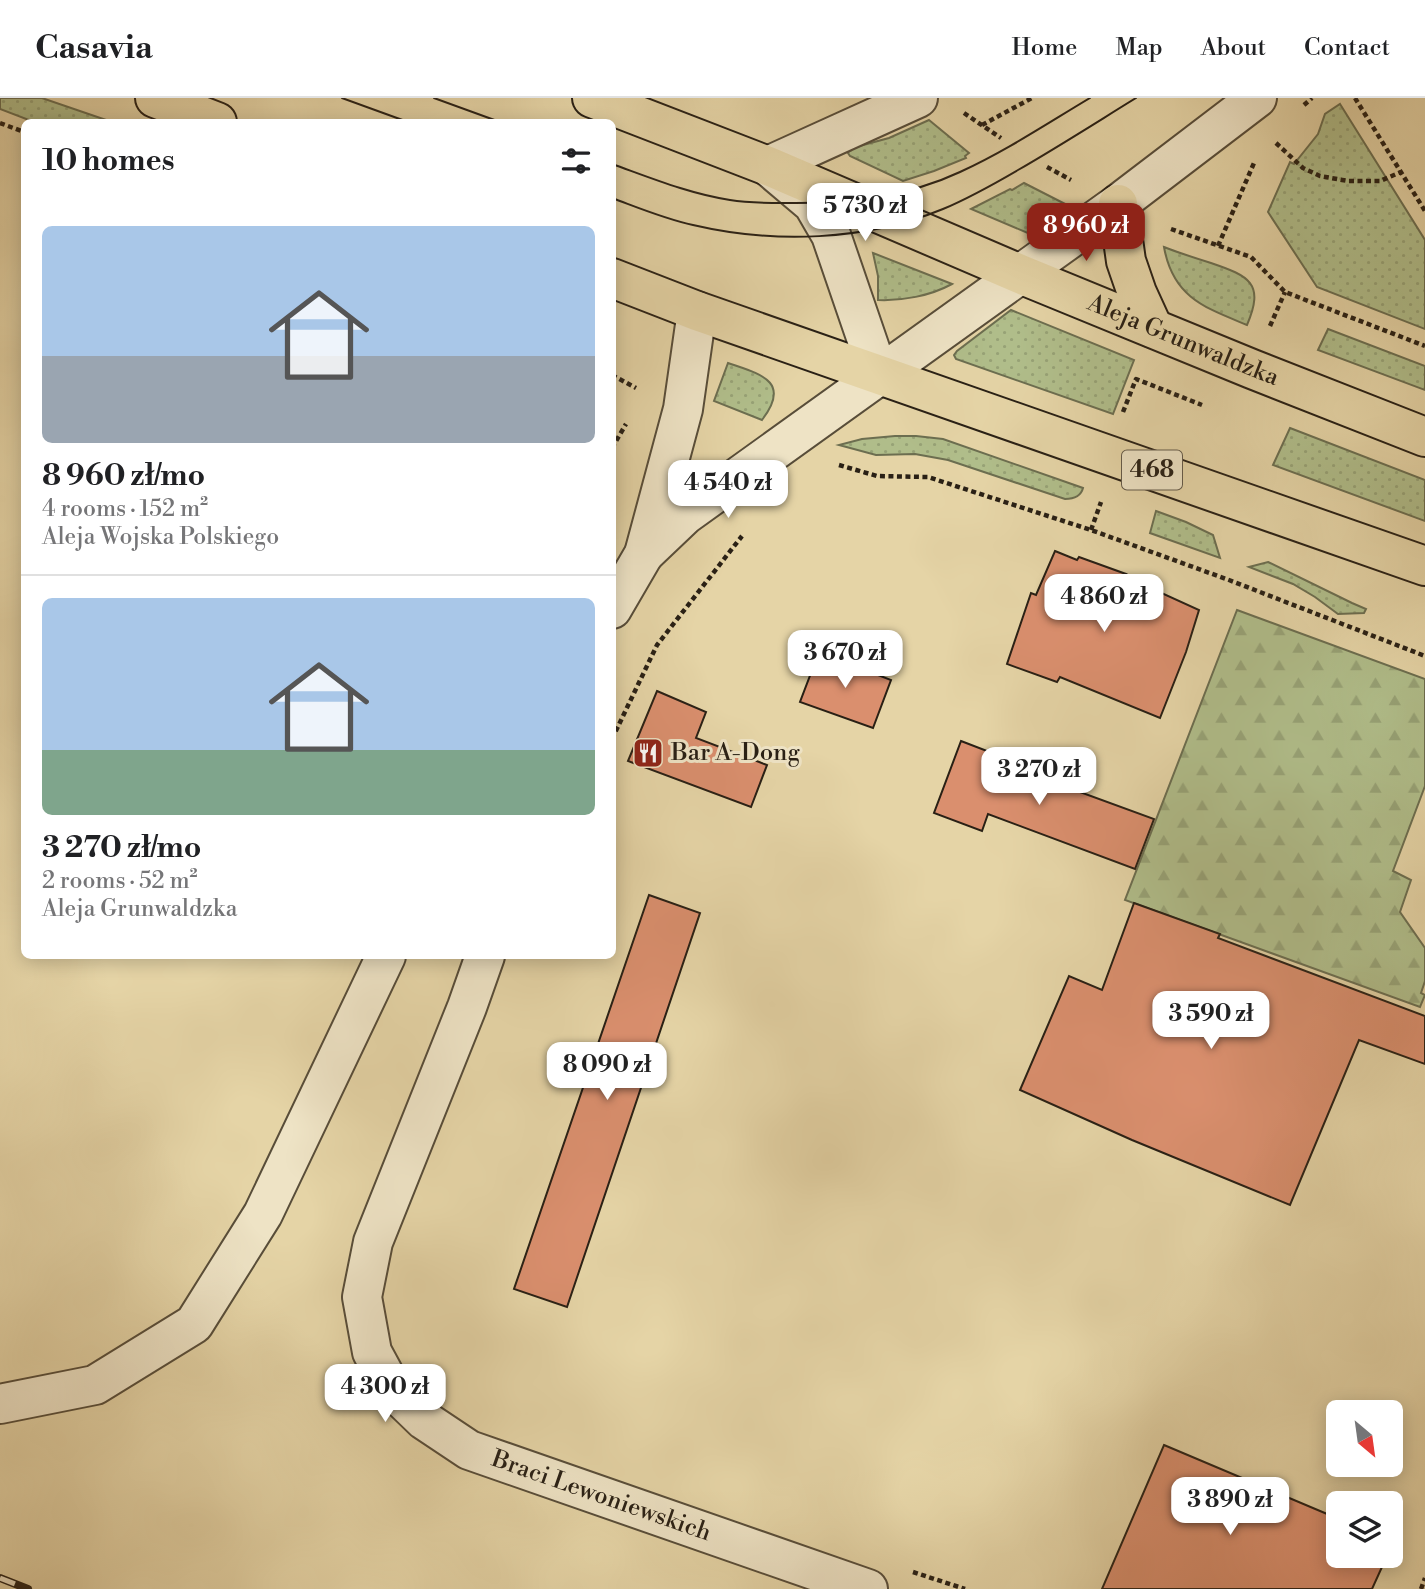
<!DOCTYPE html>
<html lang="en">
<head>
<meta charset="utf-8">
<style>
  body { margin:0; font-family:"Libre Bodoni",serif; background:#f2f2f2; color:#202124; height:100vh; display:flex; flex-direction:column; font-size:26px; white-space:nowrap }
  * { box-sizing:border-box; margin:0 }
  p { font-size:23px; color:#757577 }
  .icon { flex:none; width:38px; height:38px; fill:none; stroke:currentColor; stroke-width:2; stroke-linecap:round; stroke-linejoin:round }
  .map { position:relative; flex:1; overflow:hidden }
  .side { position:absolute; left:21px; top:21px; width:595px; height:840px; display:flex; flex-direction:column; background:#fff; border-radius:10px; box-shadow:0 4px 18px #0003 }
  .side>* { flex:none }
  .needle { width:46px; rotate:151deg }
  .buttons { position:absolute; left:1326px; top:1302px; display:grid; gap:14px }
  .buttons a { display:grid; place-items:center; width:77px; height:77px; border-radius:10px; background:#fff; box-shadow:0 4px 18px #0003; font-size:35px }
  .price { position:absolute; translate:-50% -60px; padding:0 16px; border-radius:14px; background:#fff; color:#222; font-size:23px; line-height:46px; filter:drop-shadow(0 2px 4px #0008) }
  .price::after { content:''; position:absolute; left:50%; top:42px; width:21px; height:16px; margin-left:-10px; background:inherit; clip-path:polygon(0 0,100% 0,50% 100%) }
  .price.active { background:#8f2418; color:#fff }
  ul { padding:0; list-style:none }
  li { display:grid; align-content:center; gap:14px; height:371px; padding:0 21px }
  li+li { border-top:2px solid #e0e0e0 }
  li span { display:grid; place-items:center; height:217px; border-radius:10px; color:#555 }
  li>.icon { margin-inline-start:auto }
  span .icon { width:126px; height:126px; fill:#fffc; stroke-width:1 }
  li b { font-size:30px }
  h2 { display:flex; justify-content:space-between; align-items:center; height:84px; padding:0 21px; font-size:30px }
  header { display:flex; align-items:center; gap:42px; box-sizing:border-box; height:98px; padding:0 35px; background:#fff; border-bottom:2px solid #e0e0e0 }
  header strong { font-size:33px }
  nav { display:flex; gap:38px; margin-inline-start:auto; font-size:24px }
  .map>svg:first-child { display:block }
  .grass { fill:url(#grass-dots); stroke:#6c6e50; stroke-width:2 }
  .forest { fill:url(#forest-firs); stroke:#6c6e50; stroke-width:2 }
  .building { fill:#da8f6e; stroke:#292015; stroke-width:2 }
  .lines { fill:none; stroke-linecap:round; stroke-linejoin:round }
  .minor-casing { stroke:#584d39; stroke-width:42 }
  .major-casing { stroke:#292015; stroke-width:42 }
  .path { stroke:#292015; stroke-width:4.5; stroke-dasharray:5 3.5; stroke-linecap:butt }
  .minor { stroke:#eee3c5; stroke-width:38 }
  .major { stroke:#e5d4a6; stroke-width:38 }
  .tram { stroke:#292015; stroke-width:2 }
  .rail-casing { stroke:#292015; stroke-width:8 }
  .rail { stroke:#eee3c5; stroke-width:5; stroke-dasharray:16; stroke-linecap:butt }
  .labels { text-anchor:middle; dominant-baseline:central; stroke-width:6; stroke-linejoin:round; paint-order:stroke }
  .shield { fill:#eee3c5; stroke:#645a4a; stroke-width:2 }
  .shield-label { font-size:23px; font-weight:bold; fill:#292015 }
  .street-label { font-size:24px; fill:#292015; stroke:#eee3c5 }
  .poi-label { font-size:24px; fill:#292015; stroke:#eee3c5; text-anchor:start }
</style>
</head>
<body>
<header>
<strong>Casavia</strong>
<nav><a>Home</a><a>Map</a><a>About</a><a>Contact</a></nav>
</header>
<div class="map">
<svg width="1425" height="1491" viewBox="0 0 1425 1491">
  <defs>
    <pattern id="grass-dots" width="8" height="8" patternUnits="userSpaceOnUse" patternTransform="scale(1.75)"><rect width="8" height="8" fill="#b0bd8a"/><path d="M2 2h.1M6 6h.1" fill="none" stroke="#97a276" stroke-width="1.8" stroke-linecap="round"/></pattern>
    <pattern id="forest-firs" width="22" height="20" patternUnits="userSpaceOnUse" patternTransform="scale(1.75)"><rect width="22" height="20" fill="#b0bd8a"/><path d="M5 1l3.5 6h-7zM16 11l3.5 6h-7z" fill="#97a276"/></pattern>
  </defs>
  <rect width="100%" height="100%" fill="#e5d4a6"/>
  <filter id="stains"><feTurbulence type="fractalNoise" baseFrequency=".00286" numOctaves="4"/><feColorMatrix values="0 0 0 0 .2 0 0 0 0 .09 0 0 0 0 .02 0 0 0 .5 -.17"/></filter>
  <radialGradient id="worn" r=".72"><stop offset=".6" stop-color="#630" stop-opacity="0"/><stop offset="1" stop-color="#630" stop-opacity=".3"/></radialGradient>
  <!-- grass -->
  <g class="grass">
    <polygon points="0,0 42,0 112,24 34,24 0,11"/>
    <polygon points="1340,6 1425,142 1425,231 1317,189 1268,114 1290,64 1294,66 1318,36 1325,16"/>
    <polygon points="929,22 969,55 965,58 966,60 934,73 903,83 850,58 848,55 852,50 889,40"/>
    <polygon points="1024,85 1073,110 1035,138 971,111 1010,91 1012,92"/>
    <path d="M1164 149C1179 155 1195 160 1211 165 1249 178 1265 185 1247 227 1206 210 1173 200 1164 149Z"/>
    <path d="M873 155 952 186C930 198 902 203 878 202V178Z"/>
    <polygon points="1011,212 1134,262 1113,316 956,261 954,257 957,253"/>
    <polygon points="1328,231 1425,268 1425,292 1318,252"/>
    <path d="M728 265C760 276 792 283 762 322L714 303Z"/>
    <polygon points="1290,330 1425,382 1425,423 1273,367"/>
    <path d="M895 338H916L943 341 1083 390C1081 398 1074 401 1065 401L948 362 915 356 876 357 839 347 862 341Z"/>
    <polygon points="1156,413 1186,424 1213,437 1220,460 1150,435"/>
    <polygon points="1268,464 1352,505 1366,511 1364,515 1338,516 1315,499 1293,486 1249,469"/>
  </g>
  <!-- forest -->
  <polygon class="forest" points="1237,512 1425,581 1425,688 1393,773 1411,782 1400,814 1425,850 1425,883 1421,895 1425,897 1420,909 1125,802"/>
  <!-- building -->
  <g class="building">
    <polygon points="1055,453 1077,462 1079,459 1126,476 1124,478 1199,512 1186,554 1160,620 1060,579 1057,584 1007,566 1031,495 1036,497"/>
    <polygon points="819,554 891,582 873,630 800,604"/>
    <polygon points="657,593 706,614 696,640 767,667 751,709 628,663"/>
    <polygon points="961,643 1008,661 1006,667 1154,721 1135,771 988,716 982,733 934,715"/>
    <polygon points="649,797 700,815 567,1209 514,1191"/>
    <polygon points="1134,805 1220,836 1218,840 1425,918 1425,966 1359,942 1290,1107 1132,1042 1020,992 1069,878 1102,892"/>
    <polygon points="1164,1347 1339,1421 1339,1458 1387,1458 1372,1491 1102,1491"/>
  </g>
  <g class="lines">
    <!-- minor casing -->
    <g class="minor-casing">
      <g id="minor">
        <polyline points="879,277 831,137 813,106 768,68 918,0"/>
        <polyline points="644,456 685,417 1118,106 1257,0"/>
        <polyline points="612,511 644,456 683,311 697,213"/>
        <path id="s1" d="M485 858 467 909 373 1144 362 1199 372 1254 392 1291 424 1322 469 1352 868 1491"/>
        <polyline points="0,1306 95,1287 194,1226 263,1116 386,858"/>
      </g>
    </g>
    <!-- major casing -->
    <g class="major-casing">
      <g id="major">
        <polyline points="155,0 217,24"/>
        <path id="s2" d="M592 0 768 68 1020 176 1252 271 1425 339"/>
        <polyline points="1118,106 1126,163 1137,195 1153,230"/>
        <polyline points="612,180 697,213 1425,468"/>
      </g>
    </g>
    <!-- path -->
    <g class="path">
      <polyline points="1355,0 1425,113"/>
      <polyline points="1304,7 1312,0"/>
      <polyline points="964,15 1001,40"/>
      <polyline points="0,25 24,34"/>
      <polyline points="982,27 1032,0"/>
      <polyline points="1276,45 1303,70 1320,78 1348,83 1380,83 1401,74"/>
      <polyline points="1047,69 1071,82"/>
      <polyline points="1171,131 1251,159 1285,194 1425,248"/>
      <polyline points="1218,148 1254,65"/>
      <polyline points="1270,228 1285,194"/>
      <polyline points="612,277 636,290"/>
      <polyline points="1123,314 1136,281 1202,307"/>
      <polyline points="612,350 626,326"/>
      <polyline points="839,367 877,378 928,379 1091,432 1229,482 1425,558"/>
      <polyline points="1091,432 1101,404"/>
      <polyline points="612,641 657,547 742,438"/>
      <polyline points="913,1474 965,1491"/>
      <polyline points="1421,1491 1425,1480"/>
    </g>
    <!-- minor -->
    <use href="#minor" class="minor"/>
    <!-- major -->
    <use href="#major" class="major"/>
    <!-- tram -->
    <g class="tram">
      <polyline points="342,0 408,24"/>
      <polyline points="434,0 500,24"/>
      <path d="M612 66C651 80 690 96 730 102 748 105 765 105 783 105 844 106 905 100 960 74 1006 53 1048 25 1090 0"/>
      <path d="M612 100C639 110 665 121 693 127 774 146 865 143 943 111 969 100 994 86 1018 72 1058 49 1097 24 1136 0"/>
    </g>
    <!-- rail casing -->
    <g class="rail-casing">
      <polyline id="rail" points="0,1480 28,1491"/>
    </g>
    <!-- rail -->
    <use href="#rail" class="rail"/>
  </g>
  <!-- icons -->
  <defs>
    <g id="restaurant-square" transform="scale(1.575)"><rect x="-9" y="-9" width="18" height="18" rx="4" fill="#8f2418" stroke="#eee3c5"/><path d="M-5-6h1v4h1v-4h1v4h1v-4h1v5L-1.5 .5V6h-2V.5L-5-1ZM5-6V6H3V1.5H1.5Q1.5-4 5-6Z" fill="#fff"/></g>
  </defs>
  <g fill-rule="evenodd">
    <use href="#restaurant-square" x="648" y="655"/>
  </g>
  <g class="labels">
    <!-- shield labels -->
    <rect class="shield" x="1122" y="352.5" width="60" height="39" rx="5"/>
    <g class="shield-label">
      <text x="1152" y="372">468</text>
    </g>
    <!-- street labels -->
    <g class="street-label">
      <text stroke="none"><textPath href="#s2" startOffset="639">Aleja Grunwaldzka</textPath></text>
      <text stroke="none"><textPath href="#s1" startOffset="700">Braci Lewoniewskich</textPath></text>
    </g>
    <!-- poi labels -->
    <g class="poi-label">
      <text x="671" y="655">Bar A-Dong</text>
    </g>
  </g>
  <rect width="100%" height="100%" filter="url(#stains)"/>
  <rect width="100%" height="100%" fill="url(#worn)"/>
</svg>
<div class="buttons">
<a><svg class="needle" viewBox="-14 -14 28 28"><path d="M0-13l5 13h-10z" fill="#e53935"/><path d="M0 13l5-13h-10z" fill="#757577"/></svg></a>
<a><svg class="icon" aria-label="layers" viewBox="0 0 24 24"><path d="M12 4l9 5-9 5-9-5zM3 14l9 5 9-5"/></svg></a>
</div>
<b class="price" style="left:865px;top:145px">5 730 zł</b>
<b class="price active" style="left:1086px;top:165px">8 960 zł</b>
<b class="price" style="left:728px;top:422px">4 540 zł</b>
<b class="price" style="left:1104px;top:536px">4 860 zł</b>
<b class="price" style="left:845px;top:592px">3 670 zł</b>
<b class="price" style="left:1039px;top:709px">3 270 zł</b>
<b class="price" style="left:1211px;top:953px">3 590 zł</b>
<b class="price" style="left:607px;top:1004px">8 090 zł</b>
<b class="price" style="left:385px;top:1326px">4 300 zł</b>
<b class="price" style="left:1230px;top:1439px">3 890 zł</b>
<section class="side">
<h2>10 homes<svg class="icon" aria-label="filters" viewBox="0 0 24 24"><path d="M4 7h16M4 17h16"/><circle cx="9" cy="7" r="2"/><circle cx="15" cy="17" r="2"/></svg></h2>
<ul>
<li><span style="background:linear-gradient(#a9c7e8 60%,#9aa5b1 0)"><svg class="icon" aria-label="home" viewBox="0 0 24 24"><path d="M3 11l9-7 9 7M6 9v11h12V9"/></svg></span><div><b>8 960 zł/mo</b><p>4 rooms · 152 m²</p><p>Aleja Wojska Polskiego</p></div></li>
<li><span style="background:linear-gradient(#a9c7e8 70%,#7fa58c 0)"><svg class="icon" aria-label="home" viewBox="0 0 24 24"><path d="M3 11l9-7 9 7M6 9v11h12V9"/></svg></span><div><b>3 270 zł/mo</b><p>2 rooms · 52 m²</p><p>Aleja Grunwaldzka</p></div></li>
</ul>
</section>
</div>
</body>
</html>
